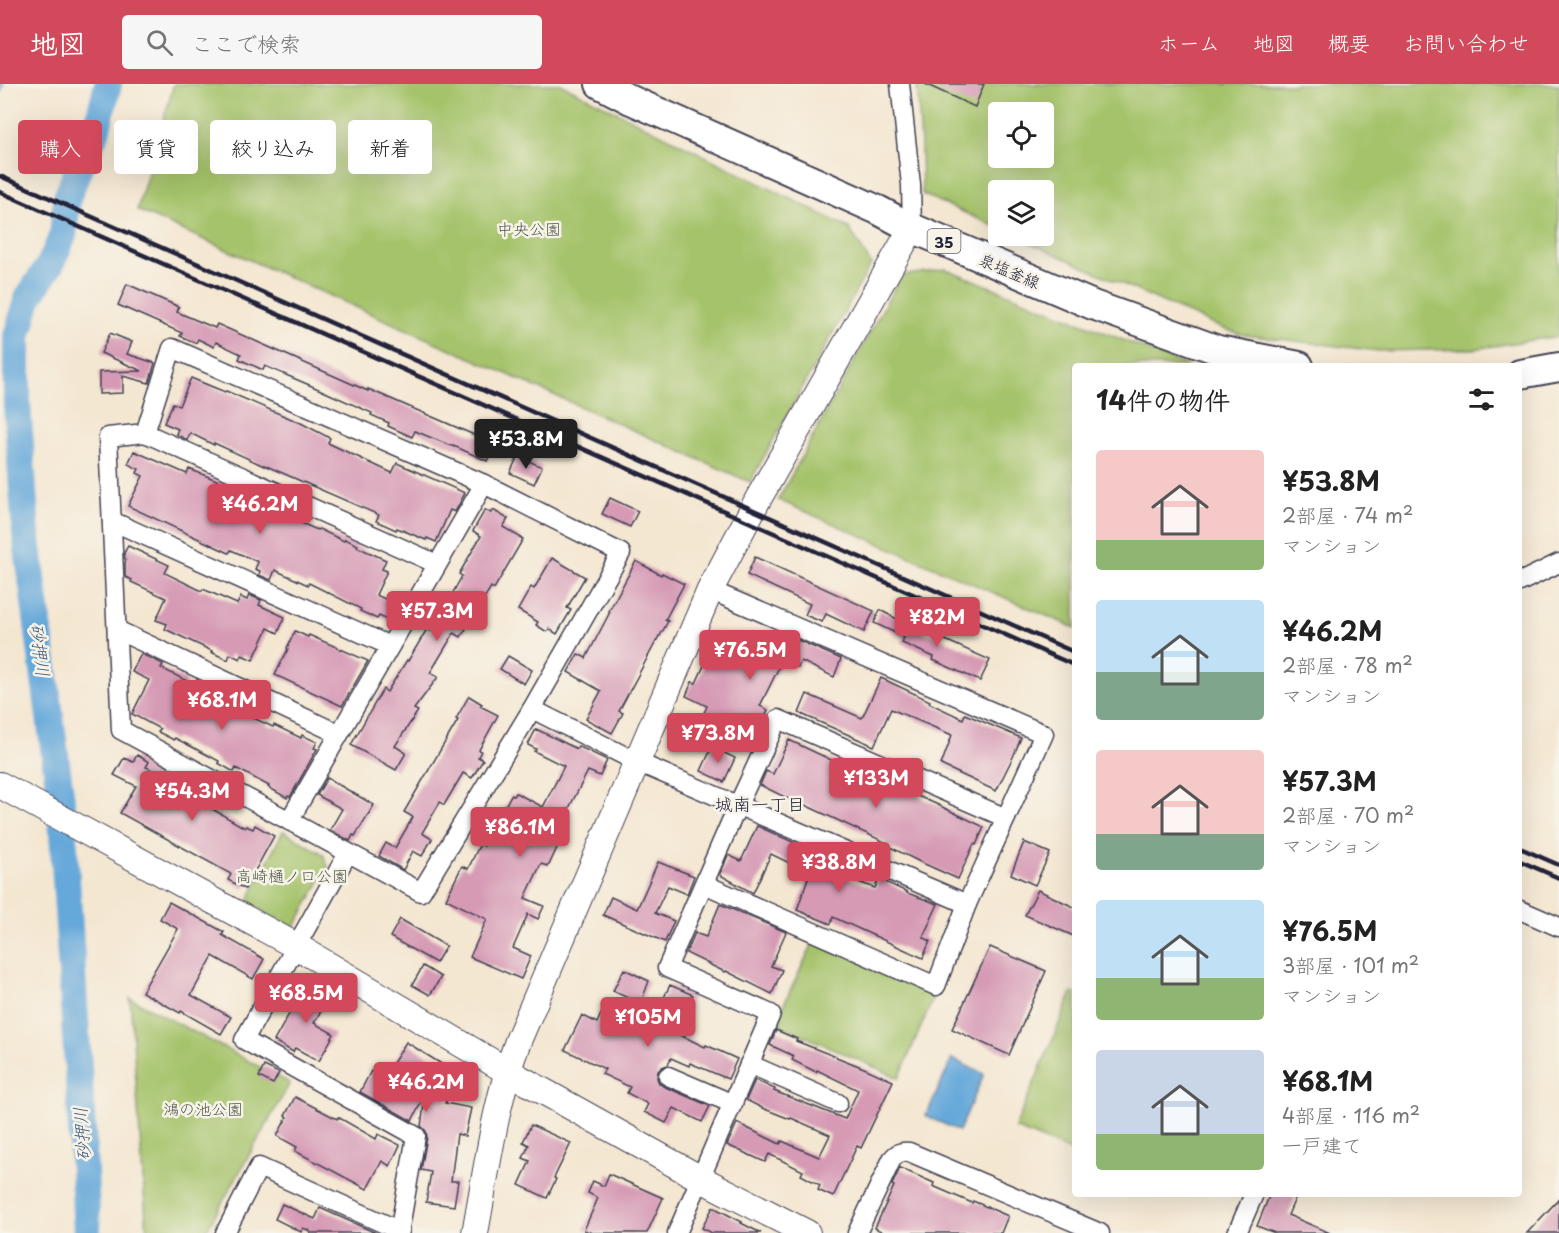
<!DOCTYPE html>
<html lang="ja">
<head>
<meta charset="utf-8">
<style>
  body { margin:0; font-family:"Playpen Sans","Klee One",sans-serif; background:#f6f6f6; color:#222; height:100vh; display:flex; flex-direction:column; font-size:22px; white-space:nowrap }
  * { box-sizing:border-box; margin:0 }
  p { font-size:20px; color:#767676 }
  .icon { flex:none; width:33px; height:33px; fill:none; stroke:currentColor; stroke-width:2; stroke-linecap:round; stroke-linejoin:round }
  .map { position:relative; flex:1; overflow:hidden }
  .sheet { position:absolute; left:1072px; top:279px; width:450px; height:834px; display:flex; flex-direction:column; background:#fff; border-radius:6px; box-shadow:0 6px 24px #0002 }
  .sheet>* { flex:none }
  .hud { position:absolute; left:18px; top:36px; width:570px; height:54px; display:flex; gap:12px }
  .buttons { position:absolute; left:988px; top:18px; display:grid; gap:12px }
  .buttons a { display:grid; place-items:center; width:66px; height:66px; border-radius:6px; background:#fff; box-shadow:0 6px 24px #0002; font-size:30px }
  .price { position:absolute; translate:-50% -51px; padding:0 14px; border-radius:6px; background:#d1495b; color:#fff; font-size:20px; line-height:39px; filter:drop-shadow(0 2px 3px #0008) }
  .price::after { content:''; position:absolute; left:50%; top:36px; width:18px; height:14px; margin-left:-9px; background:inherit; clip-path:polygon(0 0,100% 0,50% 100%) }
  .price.on { background:#222; color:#fff }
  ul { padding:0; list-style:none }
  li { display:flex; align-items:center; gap:18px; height:150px; padding:0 24px }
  li span { display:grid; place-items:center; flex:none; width:168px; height:120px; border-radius:6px; color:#555 }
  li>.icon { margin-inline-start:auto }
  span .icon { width:72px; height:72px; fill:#fffc; stroke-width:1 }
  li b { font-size:26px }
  h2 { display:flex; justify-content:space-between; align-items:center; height:72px; padding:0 24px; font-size:26px }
  .tag { padding:0 21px; border-radius:6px; background:#fff; box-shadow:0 6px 24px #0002; font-size:21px; line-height:54px }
  .tag.on { background:#d1495b; color:#fff }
  header { display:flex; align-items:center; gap:36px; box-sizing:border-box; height:84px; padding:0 30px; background:#d1495b; color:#fff }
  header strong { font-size:28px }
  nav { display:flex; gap:33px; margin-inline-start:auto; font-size:21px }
  .search { width:420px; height:54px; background:#f6f6f6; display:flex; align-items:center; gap:15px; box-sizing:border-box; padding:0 21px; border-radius:6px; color:#767676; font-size:22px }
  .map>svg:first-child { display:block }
  .green { fill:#a5c36b; stroke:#647253; stroke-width:1.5; fill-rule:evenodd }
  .water { fill:#65a8da; stroke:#44658a; stroke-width:1.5 }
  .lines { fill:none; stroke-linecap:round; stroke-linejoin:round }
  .stream { stroke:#65a8da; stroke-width:4.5 }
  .river { stroke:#65a8da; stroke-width:28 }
  .building { fill:#d69ab5 }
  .street-casing { stroke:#424052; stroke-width:21 }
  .secondary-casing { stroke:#424052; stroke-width:28 }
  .primary-casing { stroke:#424052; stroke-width:32 }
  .street { stroke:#fff; stroke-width:18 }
  .secondary { stroke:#fff; stroke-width:26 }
  .primary { stroke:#fff; stroke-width:28 }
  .rail { stroke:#22223b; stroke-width:4.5 }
  .labels { text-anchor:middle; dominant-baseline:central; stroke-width:5; stroke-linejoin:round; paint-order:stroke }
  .shield { fill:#f7f3e8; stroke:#62616f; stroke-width:1.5 }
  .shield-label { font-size:15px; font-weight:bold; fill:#22223b }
  .park-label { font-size:16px; fill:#505a4c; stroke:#f7f3e8 }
  .street-label { font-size:16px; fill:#22223b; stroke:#f7f3e8 }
  .water-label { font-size:18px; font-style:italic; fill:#3d587b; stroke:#f7f3e8 }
  .neighbourhood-label { font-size:18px; fill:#22223b; stroke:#f7f3e8 }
</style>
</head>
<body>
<header>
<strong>地図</strong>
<div class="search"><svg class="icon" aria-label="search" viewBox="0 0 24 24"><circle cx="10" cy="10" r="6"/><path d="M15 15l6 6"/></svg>ここで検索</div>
<nav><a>ホーム</a><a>地図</a><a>概要</a><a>お問い合わせ</a></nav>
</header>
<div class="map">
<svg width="1559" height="1149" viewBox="0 0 1559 1149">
  <rect width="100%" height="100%" fill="#f7f3e8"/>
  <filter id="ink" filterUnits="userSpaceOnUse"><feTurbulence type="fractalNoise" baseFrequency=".0167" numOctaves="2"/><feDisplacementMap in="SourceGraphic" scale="12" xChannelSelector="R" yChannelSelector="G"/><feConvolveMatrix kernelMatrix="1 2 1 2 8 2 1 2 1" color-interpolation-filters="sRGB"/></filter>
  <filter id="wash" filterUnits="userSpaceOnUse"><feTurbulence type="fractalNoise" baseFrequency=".008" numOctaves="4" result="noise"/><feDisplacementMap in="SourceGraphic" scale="24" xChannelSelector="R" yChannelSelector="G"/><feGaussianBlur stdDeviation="1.35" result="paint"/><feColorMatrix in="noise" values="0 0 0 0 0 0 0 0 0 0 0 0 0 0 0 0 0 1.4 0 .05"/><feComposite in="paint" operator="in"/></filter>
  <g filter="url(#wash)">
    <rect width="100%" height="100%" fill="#f4e7d2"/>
    <!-- green -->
    <g class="green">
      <polygon points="174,0 561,0 849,144 871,180 750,398 137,126"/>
      <path d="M917 0H1559V252L1474 265 1379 267 1244 251 1221 244 1015 152H1044V106H999V144L922 110 921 62ZM999 28H1044V74H999Z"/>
      <polygon points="946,185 1188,282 1076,282 1075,544 778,416 901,192"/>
      <polygon points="283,747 323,770 328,783 294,844 247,819"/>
      <polygon points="814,857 935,910 899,994 775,939"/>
      <polygon points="1072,909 1076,910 1075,1069 1015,1044"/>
      <polygon points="130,914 290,999 205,1149 147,1149"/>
    </g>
    <!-- water -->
    <polygon class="water" points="952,975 984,990 959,1047 926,1032"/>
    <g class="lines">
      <!-- stream -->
      <polyline class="stream" points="0,7 2,0"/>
      <!-- river -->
      <polyline class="river" points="87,1149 82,1046 61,717 26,449 17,319 17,253 28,214 51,179 63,151 67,114 80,80 96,48 108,0"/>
    </g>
    <g id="blocks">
      <!-- building -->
      <g class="building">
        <polygon points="925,0 984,0 975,23"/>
        <polygon points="127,200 179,223 177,228 215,244 217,240 368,307 368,305 495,360 487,377 454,362 454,363 415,347 412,353 388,342 389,339 371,331 372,329 314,303 265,282 263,286 239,275 241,270 216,258 214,263 198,255 196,259 180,252 182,249 118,221"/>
        <polygon points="110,249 132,258 127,270 155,279 149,299 123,292 123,309 99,310 99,288 142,287 101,269"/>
        <polygon points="191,294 225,308 226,307 301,339 330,354 328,359 392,389 397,379 465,409 455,428 450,426 436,458 427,454 426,456 397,444 396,446 376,437 379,431 264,381 264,382 214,359 214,361 190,349 187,356 176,350 178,345 164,339 173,319 179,322"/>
        <polygon points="134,367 187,390 189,385 219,397 239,407 238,410 268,424 317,446 319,445 344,457 345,455 358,461 357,463 386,476 382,485 387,487 376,511 396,520 389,537 379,532 377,535 360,527 361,525 309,499 308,501 275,486 271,496 259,491 260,487 255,485 258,478 231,466 229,469 128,422 143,392 137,389 139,385 128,380"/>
        <polygon points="518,372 542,383 534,400 510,389"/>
        <polygon points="610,414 638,427 630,443 602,430"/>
        <polygon points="485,426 491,429 493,426 508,435 503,443 523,455 494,505 491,503 461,553 454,549 430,589 438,593 414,625 418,627 395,662 406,669 396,686 351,661 383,605 387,608 407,576 408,577 427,545 431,547 450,514 462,492 459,490 481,452 473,447"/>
        <polygon points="128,462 169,481 165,489 202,507 203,505 237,520 241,513 247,516 249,511 261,516 259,521 285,533 278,549 268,544 253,576 242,571 240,575 230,570 228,576 211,568 212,567 165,545 167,540 156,536 166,514 131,498 132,496 125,493 125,479 126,476 125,475 124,469"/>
        <polygon points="755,473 874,527 864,548 826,530 822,538 805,531 810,520 747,491"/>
        <polygon points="552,474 585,493 567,524 571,526 557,550 549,545 547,548 536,541 538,538 518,526 531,503 534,505"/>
        <polygon points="636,477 661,491 662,489 684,500 665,536 668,537 660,552 659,552 619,627 623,629 612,649 586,635 601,607 568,588 578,570 586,574 610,528 609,527"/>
        <polygon points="880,526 897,535 897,536 942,556 943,555 990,576 980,597 933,576 934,573 902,559 904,553 874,539"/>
        <polygon points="295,547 308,553 309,551 368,577 342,622 275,591 288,565 287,564"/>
        <polygon points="779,548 841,575 834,593 801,577 798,583 783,575 760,622 768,626 756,653 704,629 707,622 686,612 692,598 696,599 714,560 763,581"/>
        <polygon points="141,570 163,580 161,584 187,597 184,603 219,620 220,619 273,643 274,641 301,654 302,651 317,658 314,664 317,665 290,713 288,712 287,714 268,703 269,702 236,684 234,688 218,679 219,677 175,654 174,656 158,648 160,645 132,630 149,596 132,588"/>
        <polygon points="508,572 532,586 524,600 500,585"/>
        <polygon points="881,594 930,617 929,619 963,635 965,630 1021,654 1013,673 996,707 941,681 952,651 891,625 874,662 799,629 807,610 862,634"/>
        <polygon points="469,612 482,620 480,622 498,631 479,666 481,667 478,673 483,676 472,694 463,689 444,721 440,718 422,749 432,755 422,772 413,767 403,786 379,772 386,759 395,764 413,733 404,728 458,636 456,635"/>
        <polygon points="536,645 577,665 578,662 607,676 600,692 588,687 564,734 570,736 549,781 547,781 547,782 541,780 525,814 544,822 538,835 528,830 513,864 531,872 521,895 470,873 487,835 446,815 462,782 468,785 480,760 484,762 511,711 514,712 516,709 543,723 564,682 534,667 536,665 528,661"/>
        <polygon points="789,656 861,690 862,688 936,720 984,743 976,761 974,760 958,795 918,777 886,761 887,759 794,716 793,717 760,701 766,687 773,690"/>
        <polygon points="712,663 735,674 724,698 701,687"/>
        <polygon points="137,671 149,678 146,683 187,704 188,702 209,713 205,721 245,744 246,742 253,745 255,741 274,752 245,805 228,796 231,790 120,729 136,702 114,691 124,674 133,678"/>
        <polygon points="327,694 374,721 355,752 353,751 350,757 330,746 342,725 317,711"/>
        <polygon points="757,742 849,783 844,793 875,804 879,795 907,808 907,809 938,820 923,853 930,857 923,874 833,833 831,840 797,826 809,791 807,790 808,788 771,770 753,809 720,791 728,771 741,777"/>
        <polygon points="1024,758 1050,769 1035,801 1011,790"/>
        <polygon points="658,778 694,792 687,810 668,802 655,829 674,837 665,858 603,831 611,813 637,825"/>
        <polygon points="1038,806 1076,824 1076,853 1025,831"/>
        <polygon points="169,818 224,848 222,851 264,875 253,895 213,872 191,911 231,933 221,950 181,927 180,929 142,908 178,845 160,835"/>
        <polygon points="720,820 786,848 771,882 782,886 772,910 726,887 725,888 686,869 695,849 706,853"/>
        <polygon points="400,835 446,862 436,879 390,853"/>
        <polygon points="990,863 1046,887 1009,971 952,945"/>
        <polygon points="423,882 441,893 430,911 412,901"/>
        <polygon points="624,885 649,897 642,916 659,924 670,901 693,911 680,951 705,963 706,961 737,975 728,995 690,979 689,982 671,974 668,981 662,983 658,987 657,994 659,999 663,1002 710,1022 702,1038 674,1024 666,1039 644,1028 648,1020 627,1009 630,1003 602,990 605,985 565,966 582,931 597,939 601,930 618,938 628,914 613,907"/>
        <polygon points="308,899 325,909 323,912 328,915 314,939 334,950 319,977 295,964 293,968 274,957 294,921 291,919 302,900 306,902"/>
        <polygon points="776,946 797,955 796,957 864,984 893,997 861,1064 857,1062 833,1113 818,1106 820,1101 801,1091 803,1087 769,1070 765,1078 727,1061 737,1039 780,1060 782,1057 819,1073 830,1051 791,1034 790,1035 762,1024 746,1016 755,996 775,1005 774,1007 845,1035 858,1006 817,986 816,988 792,976 794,972 770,961"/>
        <polygon points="406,958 461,992 445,1019 471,1024 465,1052 457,1050 451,1097 458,1097 454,1122 426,1118 431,1088 421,1086 427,1053 426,1047 421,1042 426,1008 412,1037 360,1008 371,987 384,994"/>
        <polygon points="264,982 279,989 273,1000 259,993"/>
        <polygon points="295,1013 337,1035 338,1033 376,1055 378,1050 400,1061 390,1082 382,1077 367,1105 295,1067 297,1063 277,1052 287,1033 285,1032"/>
        <polygon points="531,1041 571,1059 554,1094 556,1095 547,1114 519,1101 530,1077 523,1074 529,1061 523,1058"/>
        <polygon points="900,1084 934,1099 933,1102 972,1119 973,1117 1008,1132 1001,1149 884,1149 875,1144 894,1102 892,1101"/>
        <polygon points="609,1090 663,1114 647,1149 592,1149 584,1146 598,1114 588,1109 593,1097 604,1102"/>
        <polygon points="1270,1110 1297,1110 1288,1131 1330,1149 1275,1149 1257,1142"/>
        <polygon points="1559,1115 1559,1149 1527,1149"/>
        <polygon points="282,1120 315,1135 320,1124 376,1149 310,1149 310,1147 303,1144 301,1148 275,1135"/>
        <polygon points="713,1123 742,1138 741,1139 761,1149 712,1149 702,1144"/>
      </g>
    </g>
  </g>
  <g filter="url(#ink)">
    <use href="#blocks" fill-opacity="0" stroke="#424052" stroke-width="1.5"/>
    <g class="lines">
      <!-- street casing -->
      <g class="street-casing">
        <g id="street">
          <polyline points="900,0 911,101 912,144"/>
          <polygon points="172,264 484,400 621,469 532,625 421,808 121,646 108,353 145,349"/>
          <polyline points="145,349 437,480"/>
          <polyline points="112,437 390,562"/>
          <polyline points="1520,498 1559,479"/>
          <polyline points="117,546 339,650"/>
          <polyline points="532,625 637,678 967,820"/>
          <polyline points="289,737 484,400"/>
          <polyline points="348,769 244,956 416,1052 399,1149"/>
          <polyline points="704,800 936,902 967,820 1044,650 710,506"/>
          <polyline points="1520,826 1559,843"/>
          <polyline points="749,980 838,1019"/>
          <polyline points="668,992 733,1020"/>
          <polyline points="225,1149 259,1083 400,1147"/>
          <polyline points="677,1149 771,930 667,884 738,721 778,635 1006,734"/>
          <path d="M857 1149 892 1075C897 1069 901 1067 909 1068L1100 1149"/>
          <polyline points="1237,1149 1254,1110"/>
        </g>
      </g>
      <!-- secondary casing -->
      <g class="secondary-casing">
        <g id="secondary">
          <polyline points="0,701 296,862 507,987 701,1095 807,1149"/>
          <path d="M475 1149C487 1085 495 1018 518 957L710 506 757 417 912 144"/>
        </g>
      </g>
      <!-- primary casing -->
      <g class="primary-casing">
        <g id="primary">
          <polyline points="600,0 631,16 878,126 912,144 1093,221 1218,266 1299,282"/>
          <polyline points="1520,290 1559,283"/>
        </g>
      </g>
      <!-- street -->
      <use href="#street" class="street"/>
      <!-- secondary -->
      <use href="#secondary" class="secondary"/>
      <!-- primary -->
      <use href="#primary" class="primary"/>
      <!-- rail -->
      <g class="rail">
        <polyline points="0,92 1076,569"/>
        <polyline points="0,108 1076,582"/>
        <polyline points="1520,764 1559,781"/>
        <polyline points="1520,777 1559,794"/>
      </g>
    </g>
  </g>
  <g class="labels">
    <!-- shield labels -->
    <rect class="shield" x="927.5" y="145" width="33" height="24" rx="4.5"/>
    <g class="shield-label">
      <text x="944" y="157">35</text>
    </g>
    <!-- park labels -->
    <g class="park-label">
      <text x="529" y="144">中央公園</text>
      <text x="292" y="791">高崎樋ノ口公園</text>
      <text x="203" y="1024">鴻の池公園</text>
    </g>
    <!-- street labels -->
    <g class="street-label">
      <text transform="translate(1010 186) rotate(23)">泉塩釜線</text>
    </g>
    <!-- water labels -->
    <g class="water-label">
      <text transform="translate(41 566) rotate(83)">砂押川</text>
      <text transform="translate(81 1050) rotate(-94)">砂押川</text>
    </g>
    <!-- neighbourhood labels -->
    <g class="neighbourhood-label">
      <text x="760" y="719">城南一丁目</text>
    </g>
  </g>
</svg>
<div class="buttons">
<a><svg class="icon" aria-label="locate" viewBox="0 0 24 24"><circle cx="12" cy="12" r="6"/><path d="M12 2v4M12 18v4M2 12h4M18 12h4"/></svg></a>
<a><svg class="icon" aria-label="layers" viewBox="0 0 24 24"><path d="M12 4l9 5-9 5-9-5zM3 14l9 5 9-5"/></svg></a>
</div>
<b class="price on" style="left:526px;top:386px">¥53.8M</b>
<b class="price" style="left:260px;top:451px">¥46.2M</b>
<b class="price" style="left:437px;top:558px">¥57.3M</b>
<b class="price" style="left:937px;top:564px">¥82M</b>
<b class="price" style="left:750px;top:597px">¥76.5M</b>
<b class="price" style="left:222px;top:647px">¥68.1M</b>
<b class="price" style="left:718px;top:680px">¥73.8M</b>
<b class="price" style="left:876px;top:725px">¥133M</b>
<b class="price" style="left:192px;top:738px">¥54.3M</b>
<b class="price" style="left:520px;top:774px">¥86.1M</b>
<b class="price" style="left:839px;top:809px">¥38.8M</b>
<b class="price" style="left:306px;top:940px">¥68.5M</b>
<b class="price" style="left:648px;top:964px">¥105M</b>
<b class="price" style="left:426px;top:1029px">¥46.2M</b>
<div class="hud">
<a class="tag on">購入</a>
<a class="tag">賃貸</a>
<a class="tag">絞り込み</a>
<a class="tag">新着</a>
</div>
<section class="sheet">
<h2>14件の物件<svg class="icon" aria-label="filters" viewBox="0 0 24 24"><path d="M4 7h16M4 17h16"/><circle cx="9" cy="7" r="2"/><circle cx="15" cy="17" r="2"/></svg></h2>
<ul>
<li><span style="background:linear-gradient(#f6c9c9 75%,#8fb573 0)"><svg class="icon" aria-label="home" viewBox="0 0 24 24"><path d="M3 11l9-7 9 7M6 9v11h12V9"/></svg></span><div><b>¥53.8M</b><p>2部屋 · 74 m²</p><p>マンション</p></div></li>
<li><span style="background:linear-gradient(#bfe0f5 60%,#7fa58c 0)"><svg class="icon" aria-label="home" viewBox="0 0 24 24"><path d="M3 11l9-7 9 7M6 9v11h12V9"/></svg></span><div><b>¥46.2M</b><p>2部屋 · 78 m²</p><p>マンション</p></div></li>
<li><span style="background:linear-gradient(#f6c9c9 70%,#7fa58c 0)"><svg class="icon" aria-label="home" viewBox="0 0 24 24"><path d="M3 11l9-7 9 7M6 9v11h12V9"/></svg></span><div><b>¥57.3M</b><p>2部屋 · 70 m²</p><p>マンション</p></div></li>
<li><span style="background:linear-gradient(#bfe0f5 65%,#8fb573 0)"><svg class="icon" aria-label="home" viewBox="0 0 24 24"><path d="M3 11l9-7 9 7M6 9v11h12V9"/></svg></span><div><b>¥76.5M</b><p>3部屋 · 101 m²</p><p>マンション</p></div></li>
<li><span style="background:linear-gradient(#c9d6e8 70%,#8fb573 0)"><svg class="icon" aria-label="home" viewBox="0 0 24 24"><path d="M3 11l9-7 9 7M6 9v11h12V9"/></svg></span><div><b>¥68.1M</b><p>4部屋 · 116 m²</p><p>一戸建て</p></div></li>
</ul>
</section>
</div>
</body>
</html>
